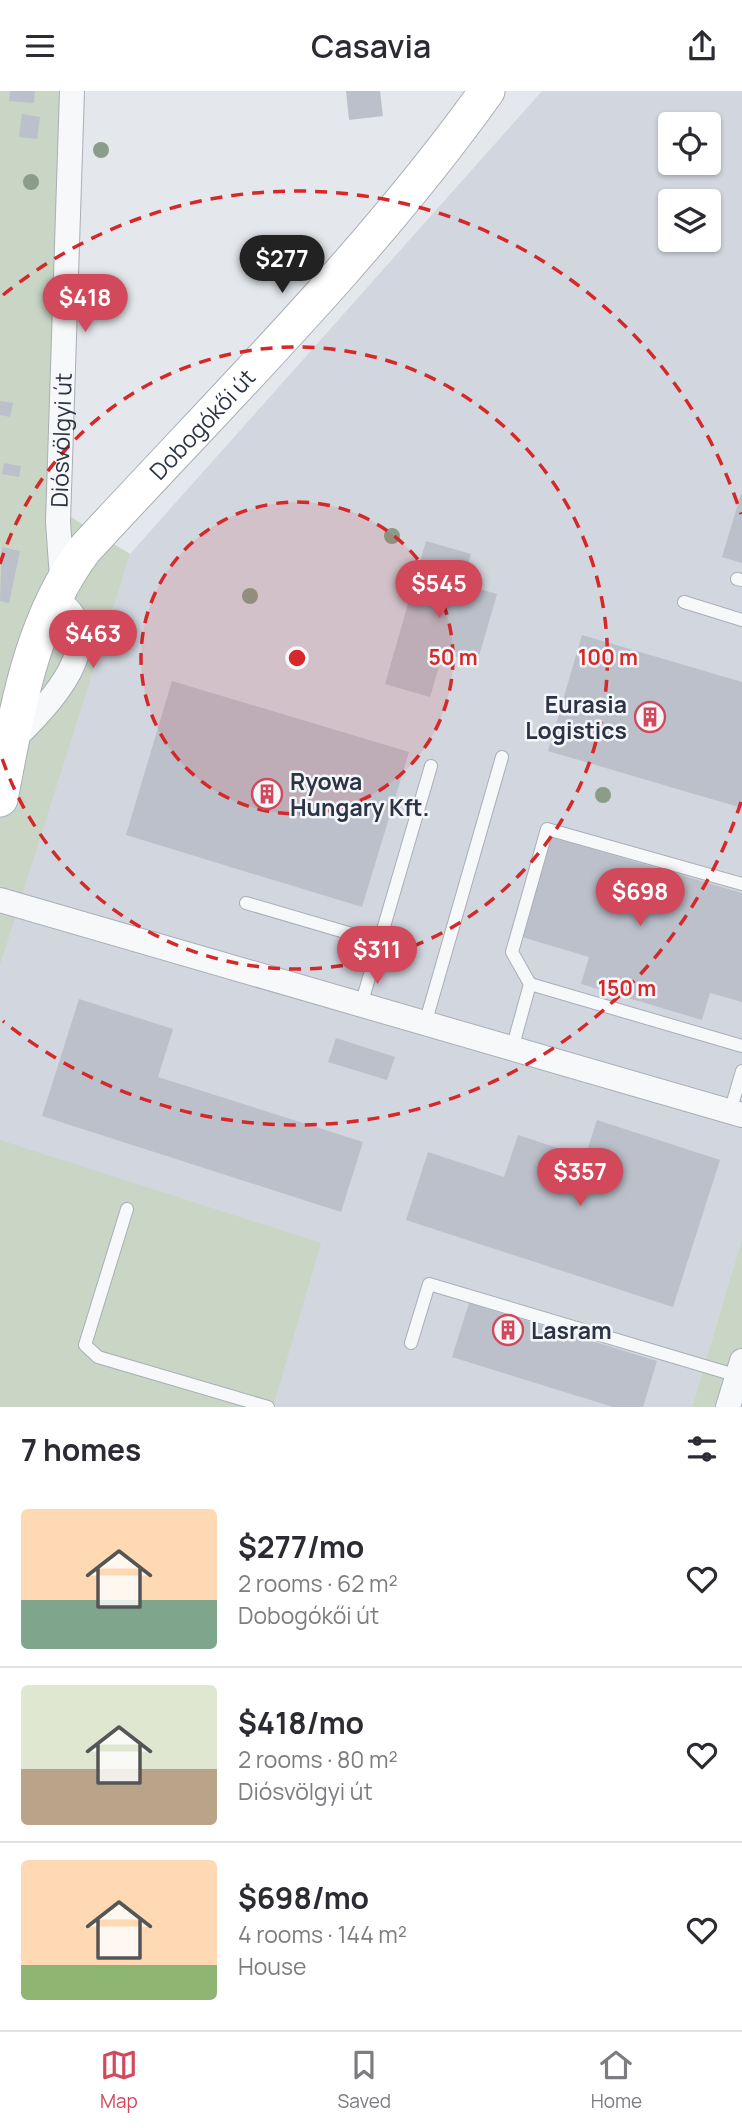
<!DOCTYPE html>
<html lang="en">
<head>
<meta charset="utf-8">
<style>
  body { margin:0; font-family:Manrope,sans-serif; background:#f2f2f3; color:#2b2b33; height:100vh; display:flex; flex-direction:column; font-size:26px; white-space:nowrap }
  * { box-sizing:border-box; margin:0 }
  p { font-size:23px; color:#7c7c81 }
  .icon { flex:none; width:38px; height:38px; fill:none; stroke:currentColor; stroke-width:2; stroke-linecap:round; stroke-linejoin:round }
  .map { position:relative; height:1316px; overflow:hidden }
  .drawer { display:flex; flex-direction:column; background:#fff; flex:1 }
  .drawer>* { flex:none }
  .controls { position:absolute; left:658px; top:21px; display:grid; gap:14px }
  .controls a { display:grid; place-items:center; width:63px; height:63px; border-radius:7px; background:#fff; box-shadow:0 2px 5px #0004; font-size:35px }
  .price { position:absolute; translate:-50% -60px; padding:0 16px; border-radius:24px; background:#d1495b; color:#fff; font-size:23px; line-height:46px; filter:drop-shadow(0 2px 4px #0008) }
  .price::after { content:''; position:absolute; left:50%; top:42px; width:21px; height:16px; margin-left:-10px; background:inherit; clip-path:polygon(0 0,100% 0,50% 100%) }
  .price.active { background:#222; color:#fff }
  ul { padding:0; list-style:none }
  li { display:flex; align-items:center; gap:21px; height:175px; padding:0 21px }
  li+li { border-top:2px solid #e1e1e2 }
  li span { display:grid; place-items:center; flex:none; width:196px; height:140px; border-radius:7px; color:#555 }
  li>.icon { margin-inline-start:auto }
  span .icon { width:84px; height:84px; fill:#fffc; stroke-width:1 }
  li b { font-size:30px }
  h2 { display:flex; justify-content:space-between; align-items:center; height:84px; padding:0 21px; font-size:30px }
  header { display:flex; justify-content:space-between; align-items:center; height:91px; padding:0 21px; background:#fff; font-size:32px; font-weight:600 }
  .tab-bar { display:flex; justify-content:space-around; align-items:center; height:98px; border-top:2px solid #e1e1e2; background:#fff; font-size:19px; color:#7c7c81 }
  .tab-bar a { display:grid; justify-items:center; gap:4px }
  .tab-bar .active { color:#d1495b }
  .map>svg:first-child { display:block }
  .built { fill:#d2d6de; fill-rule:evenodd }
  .green { fill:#c9d6c5 }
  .building { fill:#bbc0ca }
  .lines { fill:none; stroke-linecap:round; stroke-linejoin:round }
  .lane-casing { stroke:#a9aeb7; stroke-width:14 }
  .street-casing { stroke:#a9aeb7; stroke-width:26 }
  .secondary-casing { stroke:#a9aeb7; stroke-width:37 }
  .lane { stroke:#f7f8fa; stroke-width:12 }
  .street { stroke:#f7f8fa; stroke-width:24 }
  .secondary { stroke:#fff; stroke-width:35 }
  .tree { fill:#899d89 }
  .ring { fill:none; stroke:#d62828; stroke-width:3.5; stroke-dasharray:12 9 }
  .labels { text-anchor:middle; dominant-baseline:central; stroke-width:5; stroke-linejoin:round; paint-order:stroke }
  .street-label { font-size:23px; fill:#2b3445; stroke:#f4f6f9 }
  .poi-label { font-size:23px; font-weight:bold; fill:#2b3445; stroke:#f4f6f9; text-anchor:start }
  .centre { fill:#d62828; stroke:#f4f6f9; stroke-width:3.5 }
  .ring-label { font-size:21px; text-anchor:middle; font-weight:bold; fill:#d62828; stroke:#f4f6f9; stroke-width:5; stroke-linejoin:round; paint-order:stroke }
</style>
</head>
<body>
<header><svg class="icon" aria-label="menu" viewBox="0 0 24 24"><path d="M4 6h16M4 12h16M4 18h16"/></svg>Casavia<svg class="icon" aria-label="share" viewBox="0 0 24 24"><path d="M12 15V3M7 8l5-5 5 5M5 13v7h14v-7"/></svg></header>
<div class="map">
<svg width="742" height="1316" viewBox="0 0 742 1316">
  <rect width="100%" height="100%" fill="#e4e7ec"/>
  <!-- built -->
  <path class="built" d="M542 0H742V1147L692 1316H0V856L130 463ZM670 33H709V72H670ZM670 110H709V149H670Z"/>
  <!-- green -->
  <g class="green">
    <polygon points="0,0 84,0 66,423 130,463 0,874"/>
    <polygon points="0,1049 321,1152 273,1316 0,1316"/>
    <polygon points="742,1147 742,1316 692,1316"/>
  </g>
  <!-- building -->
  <g class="building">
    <polygon points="10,0 35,0 34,12 9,10"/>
    <polygon points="346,0 380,0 383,25 349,29"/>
    <polygon points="22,23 40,26 37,48 19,46"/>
    <polygon points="0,310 13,312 10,326 0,324"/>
    <polygon points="4,372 21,375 19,386 2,383"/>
    <polygon points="741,403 742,403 742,472 722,466"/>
    <polygon points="426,450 471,463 462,493 497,503 477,572 443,562 430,606 385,593"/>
    <polygon points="2,456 20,460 9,512 0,510"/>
    <polygon points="582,544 742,591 742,717 548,660"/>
    <polygon points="172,590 409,661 362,816 126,744"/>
    <polygon points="551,746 742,802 742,911 710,902 702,929 581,893 589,866 522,846"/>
    <polygon points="79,908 173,938 158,986 363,1051 341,1121 42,1025"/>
    <polygon points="336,947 395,966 387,989 328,971"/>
    <polygon points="597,1029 720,1069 673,1216 406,1129 428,1061 504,1086 518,1044 585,1066"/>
    <polygon points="469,1212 657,1270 643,1316 613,1316 452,1266"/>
  </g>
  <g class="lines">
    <!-- lane casing -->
    <g class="lane-casing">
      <g id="lane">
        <polyline points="737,488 742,489"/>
        <polyline points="684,511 742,529"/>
        <polyline points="246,812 379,851"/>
        <polyline points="530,893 742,955"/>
        <polyline points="361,914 431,675"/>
        <polyline points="425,933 502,666"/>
        <polyline points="512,958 530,893 512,861 547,738 742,793"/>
        <polyline points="730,1021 742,980"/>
        <polyline points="127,1118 85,1254 98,1266 268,1316"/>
        <polyline points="411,1252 429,1193 738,1285"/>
      </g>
    </g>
    <!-- street casing -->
    <g class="street-casing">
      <g id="street">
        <path id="s1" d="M62 487 58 431 72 0"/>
        <path d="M12 650C46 617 119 544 52 506"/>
        <polyline points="0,809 742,1024"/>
        <polyline points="728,1316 742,1270"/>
      </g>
    </g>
    <!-- secondary casing -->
    <g class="secondary-casing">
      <g id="secondary">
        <path id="s2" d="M0 708C17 622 30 531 84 459 221 310 369 165 487 0"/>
      </g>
    </g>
    <!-- lane -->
    <use href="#lane" class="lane"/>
    <!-- street -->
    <use href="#street" class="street"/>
    <!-- secondary -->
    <use href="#secondary" class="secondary"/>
  </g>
  <!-- trees -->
  <g class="tree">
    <circle cx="101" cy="59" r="8"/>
    <circle cx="31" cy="91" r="8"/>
    <circle cx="392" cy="445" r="8"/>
    <circle cx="250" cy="505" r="8"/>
    <circle cx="603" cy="704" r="8"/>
  </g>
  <!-- distance rings -->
  <circle cx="297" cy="567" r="156" fill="#d62828" fill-opacity=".12"/>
  <g class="ring">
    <circle cx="297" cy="567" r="156"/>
    <path d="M0 473A311 311 0 1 1 0 661"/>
    <path d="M741 711A467 467 0 0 1 3 930M3 204A467 467 0 0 1 741 423"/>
  </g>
  <!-- icons -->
  <defs>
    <g id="building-ring" transform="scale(1.575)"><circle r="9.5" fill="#f4f6f9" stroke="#d1495b" stroke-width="1.5"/><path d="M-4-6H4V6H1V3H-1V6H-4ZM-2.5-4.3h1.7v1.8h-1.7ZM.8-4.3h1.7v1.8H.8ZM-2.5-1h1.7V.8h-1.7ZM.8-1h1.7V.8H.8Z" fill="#d1495b"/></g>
  </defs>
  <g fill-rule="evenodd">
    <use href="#building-ring" x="650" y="626"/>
    <use href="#building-ring" x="267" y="703"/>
    <use href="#building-ring" x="508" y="1239"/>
  </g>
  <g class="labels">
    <!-- street labels -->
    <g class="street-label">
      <text stroke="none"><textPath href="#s2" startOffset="438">Dobogókői út</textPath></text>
      <text stroke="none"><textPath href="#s1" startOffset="138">Diósvölgyi út</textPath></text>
    </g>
    <!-- poi labels -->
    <g class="poi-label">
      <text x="627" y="613" text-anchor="end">Eurasia<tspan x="627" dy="26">Logistics</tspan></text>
      <text x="290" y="690">Ryowa<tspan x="290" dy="26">Hungary Kft.</tspan></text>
      <text x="531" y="1239">Lasram</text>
    </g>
  </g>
  <circle cx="297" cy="567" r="10" class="centre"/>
  <g class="ring-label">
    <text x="453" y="574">50 m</text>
    <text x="608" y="574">100 m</text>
    <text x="627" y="905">150 m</text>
  </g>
</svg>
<div class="controls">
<a><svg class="icon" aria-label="locate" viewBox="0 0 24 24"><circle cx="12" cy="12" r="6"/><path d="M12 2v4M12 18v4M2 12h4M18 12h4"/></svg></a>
<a><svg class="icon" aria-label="layers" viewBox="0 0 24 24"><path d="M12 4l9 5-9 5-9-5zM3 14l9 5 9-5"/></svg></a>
</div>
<b class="price active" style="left:282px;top:204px">$277</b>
<b class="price" style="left:85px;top:243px">$418</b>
<b class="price" style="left:439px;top:529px">$545</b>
<b class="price" style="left:93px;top:579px">$463</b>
<b class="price" style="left:640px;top:837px">$698</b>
<b class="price" style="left:377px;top:895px">$311</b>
<b class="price" style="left:580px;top:1117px">$357</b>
</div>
<section class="drawer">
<h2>7 homes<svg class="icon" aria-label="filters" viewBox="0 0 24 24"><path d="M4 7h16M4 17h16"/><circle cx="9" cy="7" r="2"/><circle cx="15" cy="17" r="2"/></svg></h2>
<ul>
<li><span style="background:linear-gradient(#ffd9b3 65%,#7fa58c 0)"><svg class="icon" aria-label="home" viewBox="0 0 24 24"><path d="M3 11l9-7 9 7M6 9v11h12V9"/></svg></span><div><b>$277/mo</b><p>2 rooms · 62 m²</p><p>Dobogókői út</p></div><svg class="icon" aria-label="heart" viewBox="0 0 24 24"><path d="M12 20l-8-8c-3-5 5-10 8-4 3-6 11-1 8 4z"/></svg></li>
<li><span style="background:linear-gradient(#dfe7d0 60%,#b9a48a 0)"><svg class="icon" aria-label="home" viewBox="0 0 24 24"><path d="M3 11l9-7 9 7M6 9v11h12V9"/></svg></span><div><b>$418/mo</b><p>2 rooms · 80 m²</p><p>Diósvölgyi út</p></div><svg class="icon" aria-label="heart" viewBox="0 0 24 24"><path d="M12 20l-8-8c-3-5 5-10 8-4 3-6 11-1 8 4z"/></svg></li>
<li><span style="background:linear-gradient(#ffd9b3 75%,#8fb573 0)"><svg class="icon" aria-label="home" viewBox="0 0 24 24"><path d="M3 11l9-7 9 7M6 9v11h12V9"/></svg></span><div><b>$698/mo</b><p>4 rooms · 144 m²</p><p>House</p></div><svg class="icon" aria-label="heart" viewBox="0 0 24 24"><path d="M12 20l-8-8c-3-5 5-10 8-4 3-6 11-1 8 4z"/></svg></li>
</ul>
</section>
<nav class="tab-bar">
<a class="active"><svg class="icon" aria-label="map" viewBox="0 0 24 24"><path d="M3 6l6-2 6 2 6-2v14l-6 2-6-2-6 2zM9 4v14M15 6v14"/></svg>Map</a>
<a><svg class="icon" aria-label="saved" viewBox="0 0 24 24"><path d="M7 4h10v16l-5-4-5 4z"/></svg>Saved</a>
<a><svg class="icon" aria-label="home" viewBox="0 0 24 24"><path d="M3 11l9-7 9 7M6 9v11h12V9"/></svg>Home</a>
</nav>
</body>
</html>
